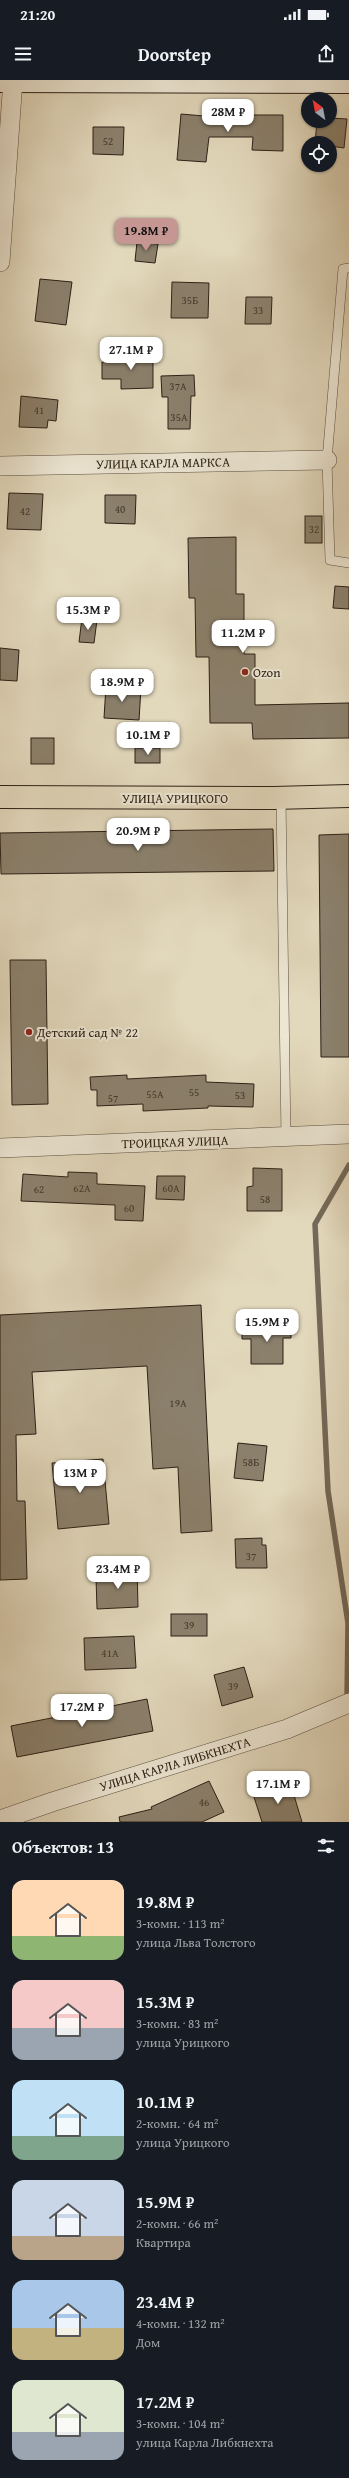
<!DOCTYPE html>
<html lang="ru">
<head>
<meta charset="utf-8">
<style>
  body { margin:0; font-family:"Gentium Book Plus",serif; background:#20242c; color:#f1f3f6; height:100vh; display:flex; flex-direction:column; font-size:15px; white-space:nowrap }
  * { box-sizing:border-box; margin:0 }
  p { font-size:13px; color:#9ea1a6 }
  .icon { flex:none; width:22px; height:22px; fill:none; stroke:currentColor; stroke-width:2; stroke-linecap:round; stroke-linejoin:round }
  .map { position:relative; height:1742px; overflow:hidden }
  .drawer { display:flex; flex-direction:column; background:#171b24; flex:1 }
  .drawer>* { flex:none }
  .needle { width:26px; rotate:328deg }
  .fabs { position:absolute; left:301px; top:12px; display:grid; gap:8px }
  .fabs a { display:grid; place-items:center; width:36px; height:36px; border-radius:50%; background:#171b24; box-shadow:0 1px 3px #0004; font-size:20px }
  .price { position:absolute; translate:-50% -34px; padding:0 9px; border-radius:8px; background:#fff; color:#222; font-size:13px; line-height:26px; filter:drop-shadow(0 1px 2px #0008) }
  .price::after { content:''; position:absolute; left:50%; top:24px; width:12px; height:9px; margin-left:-6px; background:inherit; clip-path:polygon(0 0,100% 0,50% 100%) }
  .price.on { background:#c59692; color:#111 }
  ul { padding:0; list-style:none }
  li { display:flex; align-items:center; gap:12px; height:100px; padding:0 12px }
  li span { display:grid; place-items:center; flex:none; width:112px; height:80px; border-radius:12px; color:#555 }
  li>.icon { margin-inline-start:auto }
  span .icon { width:48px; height:48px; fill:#fffc; stroke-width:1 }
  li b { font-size:17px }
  h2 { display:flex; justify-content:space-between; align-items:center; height:48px; padding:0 12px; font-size:17px }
  .status { display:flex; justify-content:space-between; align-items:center; height:28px; padding:0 20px; background:#171b24; direction:ltr }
  .status svg { height:11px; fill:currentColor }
  header { display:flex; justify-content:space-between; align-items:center; height:52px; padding:0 12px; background:#171b24; font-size:18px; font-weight:700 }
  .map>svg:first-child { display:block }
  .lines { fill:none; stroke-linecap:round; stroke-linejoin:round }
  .stream { stroke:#746958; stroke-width:5.5 }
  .building { fill:#8b806c; stroke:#2c2016 }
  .service-casing { stroke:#5a4e40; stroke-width:10 }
  .minor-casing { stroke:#5a4e40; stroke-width:20 }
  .secondary-casing { stroke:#2c2016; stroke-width:24 }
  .primary-casing { stroke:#2c2016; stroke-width:24 }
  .service { stroke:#ece6d3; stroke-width:9 }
  .minor { stroke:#ece6d3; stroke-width:19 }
  .secondary { stroke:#ece6d3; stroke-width:22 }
  .primary { stroke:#e2d8bc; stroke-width:22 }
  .poi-dot { fill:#8f2418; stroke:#ece6d3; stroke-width:1.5 }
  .labels { text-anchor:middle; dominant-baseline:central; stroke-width:4; stroke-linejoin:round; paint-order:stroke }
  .number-label { font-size:11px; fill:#44382c }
  .street-label { font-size:13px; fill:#2c2016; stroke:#ece6d3 }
  .poi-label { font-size:13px; fill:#2c2016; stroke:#ece6d3; text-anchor:start }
</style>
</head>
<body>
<div class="status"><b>21:20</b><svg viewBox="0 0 49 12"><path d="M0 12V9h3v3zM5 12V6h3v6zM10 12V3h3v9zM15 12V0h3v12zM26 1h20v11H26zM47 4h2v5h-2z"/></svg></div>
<header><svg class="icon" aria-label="menu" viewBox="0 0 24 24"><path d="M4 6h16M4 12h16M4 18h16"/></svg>Doorstep<svg class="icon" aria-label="share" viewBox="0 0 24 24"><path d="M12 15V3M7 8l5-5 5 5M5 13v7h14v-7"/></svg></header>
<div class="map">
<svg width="349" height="1742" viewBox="0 0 349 1742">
  <rect width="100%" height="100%" fill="#e2d8bc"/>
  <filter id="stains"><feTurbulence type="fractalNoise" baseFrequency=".005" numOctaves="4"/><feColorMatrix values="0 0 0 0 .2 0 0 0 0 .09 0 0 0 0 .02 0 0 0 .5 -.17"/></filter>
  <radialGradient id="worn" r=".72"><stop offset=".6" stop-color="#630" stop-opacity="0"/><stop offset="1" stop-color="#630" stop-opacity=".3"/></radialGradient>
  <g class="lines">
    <!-- stream -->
    <polyline class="stream" points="347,1621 348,1543 328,1411 315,1144 349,1085"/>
  </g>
  <!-- building -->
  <g class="building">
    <polygon points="181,34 227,38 227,35 283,35 283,71 252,70 253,57 209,57 206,82 177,80"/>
    <polygon points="330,38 347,39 344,68 330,66 330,63 315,63 317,41 330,41"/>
    <polygon points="93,47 124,47 123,75 93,74"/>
    <polygon points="137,162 158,164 155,183 135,181"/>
    <polygon points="40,199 72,202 66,245 35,241"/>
    <polygon points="172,202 209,203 208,238 171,238"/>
    <polygon points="246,217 272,217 271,244 245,244"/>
    <polygon points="121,275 153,275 153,308 121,309 121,299 102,299 102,282 121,282"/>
    <polygon points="194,295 195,316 191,316 190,349 168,349 168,317 162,317 161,296"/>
    <polygon points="21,316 58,320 56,341 48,340 47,348 19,347"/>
    <polygon points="9,413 43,414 41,450 7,449"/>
    <polygon points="105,415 136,415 135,444 105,443"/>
    <rect x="305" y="436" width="17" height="27"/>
    <polygon points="236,457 236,514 244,514 244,574 255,574 255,625 349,623 349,658 253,659 252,643 210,643 209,577 196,577 195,518 189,518 188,458"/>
    <polygon points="335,506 349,507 349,529 333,528"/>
    <polygon points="82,538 97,540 94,563 79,562"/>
    <polygon points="0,568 19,570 17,601 0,600"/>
    <polygon points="106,606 141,608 139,640 104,638"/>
    <rect x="31" y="658" width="23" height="26"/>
    <rect x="135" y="668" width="25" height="15"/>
    <polygon points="273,749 274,791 1,794 0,753"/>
    <polygon points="349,754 349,977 321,977 319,755"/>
    <polygon points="10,880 46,880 48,1024 12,1025"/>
    <polygon points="127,995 127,999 206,995 206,1002 254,1004 253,1027 208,1026 208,1028 143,1031 143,1024 97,1026 97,1010 91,1010 90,997"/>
    <polygon points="253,1088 282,1089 282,1131 247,1131 247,1107 253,1106"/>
    <polygon points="68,1092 97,1093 97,1104 145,1106 143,1141 115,1140 115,1125 21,1121 23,1094 68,1097"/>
    <polygon points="157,1096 185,1096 184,1120 156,1119"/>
    <polygon points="201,1225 212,1451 181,1453 178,1387 153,1389 147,1286 32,1292 36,1354 16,1355 17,1421 25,1421 27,1499 0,1500 0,1235"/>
    <polygon points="242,1245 291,1245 291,1258 283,1258 283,1284 251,1284 251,1259 242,1259"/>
    <polygon points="238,1363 267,1366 263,1401 234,1398"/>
    <polygon points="103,1379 109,1444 58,1449 52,1383"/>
    <polygon points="262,1458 262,1465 266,1465 267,1488 236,1488 235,1459"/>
    <polygon points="137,1486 138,1527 97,1529 96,1498 121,1497 121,1487"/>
    <rect x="171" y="1534" width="36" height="22"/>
    <polygon points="134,1556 136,1588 85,1590 84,1558"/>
    <polygon points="244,1587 253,1617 222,1626 214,1595"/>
    <polygon points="147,1619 153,1651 17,1677 11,1646"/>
    <polygon points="209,1701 224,1732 202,1742 120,1742 119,1737 152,1729 151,1727"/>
    <polygon points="290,1702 302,1742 262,1742 253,1714"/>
  </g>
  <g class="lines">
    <!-- service casing -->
    <g class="service-casing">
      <g id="service">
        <polyline points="349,188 343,189 327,380 330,480 349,483"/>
        <polyline points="281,718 286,1058"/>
      </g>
    </g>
    <!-- minor casing -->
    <g class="minor-casing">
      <g id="minor">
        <polyline points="0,182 13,0"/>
        <polyline points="0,386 327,380"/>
        <polyline points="0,1068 349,1054"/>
        <polyline points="0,1740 52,1722 287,1649 349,1623"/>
      </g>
    </g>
    <!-- secondary casing -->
    <g class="secondary-casing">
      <polyline id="secondary" points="0,1 349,2"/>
    </g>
    <!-- primary casing -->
    <g class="primary-casing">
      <polyline id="primary" points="0,717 274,718 349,716"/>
    </g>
    <!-- service -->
    <use href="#service" class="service"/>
    <!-- minor -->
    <use href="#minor" class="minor"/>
    <!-- secondary -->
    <use href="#secondary" class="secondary"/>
    <!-- primary -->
    <use href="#primary" class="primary"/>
  </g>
  <!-- markers -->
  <g class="poi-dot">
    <circle cx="245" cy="592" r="4"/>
    <circle cx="29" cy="952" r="4"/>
  </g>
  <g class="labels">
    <!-- number labels -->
    <g class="number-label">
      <text x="108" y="61">52</text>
      <text x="190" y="220">35Б</text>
      <text x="258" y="230">33</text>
      <text x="178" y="306">37А</text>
      <text x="39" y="330">41</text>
      <text x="179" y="337">35А</text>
      <text x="120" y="429">40</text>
      <text x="25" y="431">42</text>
      <text x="314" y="449">32</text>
      <text x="194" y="1012">55</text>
      <text x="155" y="1014">55А</text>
      <text x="240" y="1015">53</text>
      <text x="113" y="1018">57</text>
      <text x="82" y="1108">62А</text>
      <text x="171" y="1108">60А</text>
      <text x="39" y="1109">62</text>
      <text x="265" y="1119">58</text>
      <text x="129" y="1128">60</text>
      <text x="178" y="1323">19А</text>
      <text x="251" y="1382">58Б</text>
      <text x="251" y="1476">37</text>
      <text x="189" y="1545">39</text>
      <text x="110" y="1573">41А</text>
      <text x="233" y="1606">39</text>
      <text x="204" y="1722">46</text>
    </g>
    <!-- street labels -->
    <g class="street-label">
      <text transform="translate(163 383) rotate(-1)">УЛИЦА КАРЛА МАРКСА</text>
      <text x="175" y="718">УЛИЦА УРИЦКОГО</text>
      <text transform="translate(175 1062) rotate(-2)">ТРОИЦКАЯ УЛИЦА</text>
      <text transform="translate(175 1684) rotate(-17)">УЛИЦА КАРЛА ЛИБКНЕХТА</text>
    </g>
    <!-- poi labels -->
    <g class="poi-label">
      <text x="253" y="592">Ozon</text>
      <text x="37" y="952">Детский сад № 22</text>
    </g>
  </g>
  <rect width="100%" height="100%" filter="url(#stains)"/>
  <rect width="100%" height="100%" fill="url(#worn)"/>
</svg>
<div class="fabs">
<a><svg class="needle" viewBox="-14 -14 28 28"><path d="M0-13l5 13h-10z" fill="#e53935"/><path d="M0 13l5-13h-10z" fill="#9ea1a6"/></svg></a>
<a><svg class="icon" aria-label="locate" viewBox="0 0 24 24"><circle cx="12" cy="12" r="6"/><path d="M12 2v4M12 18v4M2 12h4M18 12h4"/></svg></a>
</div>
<b class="price" style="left:228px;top:53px">28M ₽</b>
<b class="price on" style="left:146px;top:172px">19.8M ₽</b>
<b class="price" style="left:131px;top:291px">27.1M ₽</b>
<b class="price" style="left:88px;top:551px">15.3M ₽</b>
<b class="price" style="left:243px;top:574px">11.2M ₽</b>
<b class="price" style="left:122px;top:623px">18.9M ₽</b>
<b class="price" style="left:148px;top:676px">10.1M ₽</b>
<b class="price" style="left:138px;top:772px">20.9M ₽</b>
<b class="price" style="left:267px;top:1263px">15.9M ₽</b>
<b class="price" style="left:80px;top:1414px">13M ₽</b>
<b class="price" style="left:118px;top:1510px">23.4M ₽</b>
<b class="price" style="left:82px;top:1648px">17.2M ₽</b>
<b class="price" style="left:278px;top:1725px">17.1M ₽</b>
</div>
<section class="drawer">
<h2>Объектов: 13<svg class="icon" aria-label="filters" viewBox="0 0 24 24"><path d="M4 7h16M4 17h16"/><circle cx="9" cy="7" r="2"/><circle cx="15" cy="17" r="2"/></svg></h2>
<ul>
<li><span style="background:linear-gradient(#ffd9b3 70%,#8fb573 0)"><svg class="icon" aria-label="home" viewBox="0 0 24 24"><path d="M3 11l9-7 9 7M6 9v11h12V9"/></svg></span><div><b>19.8M ₽</b><p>3-комн. · 113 m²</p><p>улица Льва Толстого</p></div></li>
<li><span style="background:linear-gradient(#f6c9c9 60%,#9aa5b1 0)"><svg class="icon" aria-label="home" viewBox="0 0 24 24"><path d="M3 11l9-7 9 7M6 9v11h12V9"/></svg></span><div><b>15.3M ₽</b><p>3-комн. · 83 m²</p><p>улица Урицкого</p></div></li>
<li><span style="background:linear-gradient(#bfe0f5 70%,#7fa58c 0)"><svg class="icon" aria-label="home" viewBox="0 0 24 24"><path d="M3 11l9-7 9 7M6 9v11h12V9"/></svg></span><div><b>10.1M ₽</b><p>2-комн. · 64 m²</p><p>улица Урицкого</p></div></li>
<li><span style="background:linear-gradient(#c9d6e8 70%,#b9a48a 0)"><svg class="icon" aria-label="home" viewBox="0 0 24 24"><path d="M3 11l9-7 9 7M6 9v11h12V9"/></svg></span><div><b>15.9M ₽</b><p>2-комн. · 66 m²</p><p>Квартира</p></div></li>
<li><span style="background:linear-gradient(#a9c7e8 60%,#c2b280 0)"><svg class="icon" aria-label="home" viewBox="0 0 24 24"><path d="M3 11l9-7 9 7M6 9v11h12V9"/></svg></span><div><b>23.4M ₽</b><p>4-комн. · 132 m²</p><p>Дом</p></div></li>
<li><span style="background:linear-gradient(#dfe7d0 65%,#9aa5b1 0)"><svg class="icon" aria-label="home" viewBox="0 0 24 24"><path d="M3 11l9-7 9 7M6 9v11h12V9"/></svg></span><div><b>17.2M ₽</b><p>3-комн. · 104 m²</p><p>улица Карла Либкнехта</p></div></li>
</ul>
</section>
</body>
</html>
